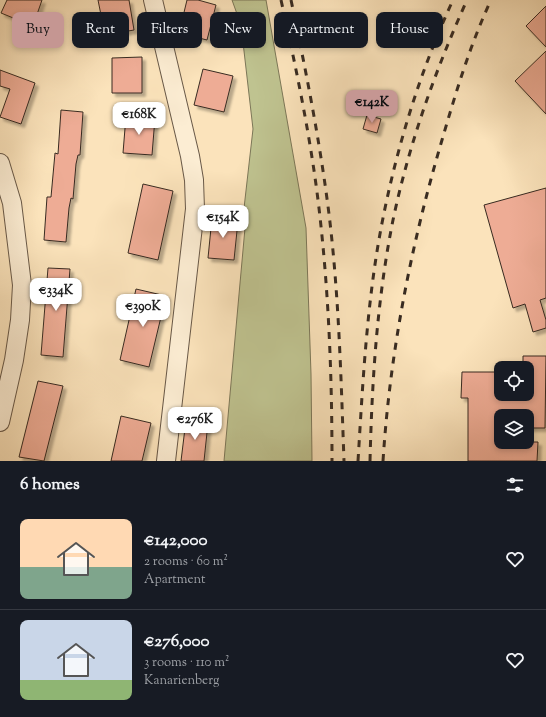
<!DOCTYPE html>
<html lang="en">
<head>
<meta charset="utf-8">
<style>
  body { margin:0; font-family:"Sorts Mill Goudy",serif; background:#242831; color:#f1f3f6; height:100vh; display:flex; flex-direction:column; font-size:15px; white-space:nowrap }
  * { box-sizing:border-box; margin:0 }
  p { font-size:13px; color:#9ea1a6 }
  .icon { flex:none; width:22px; height:22px; fill:none; stroke:currentColor; stroke-width:2; stroke-linecap:round; stroke-linejoin:round }
  .map { position:relative; height:461px; overflow:hidden }
  .details { display:flex; flex-direction:column; background:#171b24; flex:1 }
  .details>* { flex:none }
  .banner { position:absolute; left:12px; top:12px; width:522px; height:36px; display:flex; gap:8px }
  .buttons { position:absolute; left:494px; top:361px; display:grid; gap:8px }
  .buttons a { display:grid; place-items:center; width:40px; height:40px; border-radius:8px; background:#171b24; box-shadow:0 2px 6px #0003; font-size:20px }
  .price { position:absolute; translate:-50% -34px; padding:0 9px; border-radius:8px; background:#fff; color:#222; font-size:13px; line-height:26px; filter:drop-shadow(0 1px 2px #0008) }
  .price::after { content:''; position:absolute; left:50%; top:24px; width:12px; height:9px; margin-left:-6px; background:inherit; clip-path:polygon(0 0,100% 0,50% 100%) }
  .price.active { background:#c59692; color:#111 }
  ul { padding:0; list-style:none }
  li { display:flex; align-items:center; gap:12px; height:100px; padding:0 20px }
  li+li { border-top:1px solid #363941 }
  li span { display:grid; place-items:center; flex:none; width:112px; height:80px; border-radius:8px; color:#555 }
  li>.icon { margin-inline-start:auto }
  span .icon { width:48px; height:48px; fill:#fffc; stroke-width:1 }
  li b { font-size:17px }
  h2 { display:flex; justify-content:space-between; align-items:center; height:48px; padding:0 20px; font-size:17px }
  .tag { padding:0 14px; border-radius:8px; background:#171b24; box-shadow:0 2px 6px #0003; font-size:14px; line-height:36px }
  .tag.active { background:#c59692; color:#111 }
  .map>svg:first-child { display:block }
  .green { fill:#bfc390; stroke:#7c7758 }
  .building { fill:#eeac95; stroke:#382b21; filter:url(#shadow) }
  .lines { fill:none; stroke-linecap:round; stroke-linejoin:round }
  .minor-casing { stroke:#695948; stroke-width:20 }
  .minor { stroke:#fcedd3; stroke-width:18 }
  .rail { stroke:#382b21; stroke-width:3; stroke-dasharray:7 7; stroke-linecap:butt }
</style>
</head>
<body>
<div class="map">
<svg width="546" height="461" viewBox="0 0 546 461">
  <defs>
    <filter id="shadow"><feDropShadow dx="3.5" dy="3.5" stdDeviation="1" flood-color="#0004"/></filter>
  </defs>
  <rect width="100%" height="100%" fill="#fbe3bb"/>
  <filter id="stains"><feTurbulence type="fractalNoise" baseFrequency=".005" numOctaves="4"/><feColorMatrix values="0 0 0 0 .2 0 0 0 0 .09 0 0 0 0 .02 0 0 0 .5 -.17"/></filter>
  <radialGradient id="worn" r=".72"><stop offset=".6" stop-color="#630" stop-opacity="0"/><stop offset="1" stop-color="#630" stop-opacity=".3"/></radialGradient>
  <!-- green -->
  <polygon class="green" points="232,0 266,0 306,228 311,374 312,461 224,461 245,228 243,217 253,129 241,25"/>
  <!-- building -->
  <g class="building">
    <polygon points="7,0 42,0 33,26 1,13"/>
    <polygon points="98,0 129,0 134,30 105,35"/>
    <polygon points="187,0 198,0 216,5 207,40 179,33"/>
    <polygon points="546,6 546,47 526,26"/>
    <polygon points="546,51 546,114 515,81"/>
    <polygon points="142,57 142,93 112,93 112,58"/>
    <polygon points="203,69 233,76 224,112 194,105"/>
    <polygon points="0,70 35,83 21,124 0,117 10,89 0,86"/>
    <polygon points="61,110 83,112 80,155 78,155 76,164 73,199 71,198 69,208 66,242 44,240 47,197 51,197 55,153 58,154"/>
    <polygon points="367,115 381,119 377,133 363,129"/>
    <polygon points="126,116 155,118 152,155 123,153"/>
    <polygon points="143,184 173,191 158,260 128,253"/>
    <polygon points="546,188 546,298 540,300 546,320 546,328 533,332 525,304 513,308 484,205"/>
    <polygon points="212,218 238,221 234,260 208,258"/>
    <polygon points="48,268 70,269 63,357 41,355"/>
    <polygon points="136,289 166,296 149,367 120,360"/>
    <polygon points="523,356 546,356 545,428 527,428 527,416 501,416 501,442 538,442 537,461 468,461 468,398 461,398 462,372 501,372 501,394 527,394 527,368 523,368"/>
    <polygon points="38,381 63,386 44,461 19,457"/>
    <polygon points="121,416 151,423 142,461 111,461"/>
    <polygon points="186,420 208,423 204,461 181,461"/>
  </g>
  <g class="lines">
    <!-- minor casing -->
    <g class="minor-casing">
      <g id="minor">
        <polyline points="153,0 190,156 194,180 195,209 166,461"/>
        <polyline points="0,163 12,203 22,285 20,320 14,360 0,422"/>
      </g>
    </g>
    <!-- minor -->
    <use href="#minor" class="minor"/>
    <!-- rail -->
    <g class="rail">
      <path d="M281 0C297 72 312 144 320 217 329 298 332 380 332 461"/>
      <path d="M291 0C306 71 320 142 329 214 339 296 341 379 344 461"/>
      <path d="M358 461C363 380 367 298 383 218 398 143 421 69 453 0"/>
      <path d="M370 461C372 380 377 300 393 220 409 144 435 71 467 0"/>
      <path d="M383 461C390 352 411 245 442 140 456 92 470 45 491 0"/>
    </g>
  </g>
  <rect width="100%" height="100%" filter="url(#stains)"/>
  <rect width="100%" height="100%" fill="url(#worn)"/>
</svg>
<div class="buttons">
<a><svg class="icon" aria-label="locate" viewBox="0 0 24 24"><circle cx="12" cy="12" r="6"/><path d="M12 2v4M12 18v4M2 12h4M18 12h4"/></svg></a>
<a><svg class="icon" aria-label="layers" viewBox="0 0 24 24"><path d="M12 4l9 5-9 5-9-5zM3 14l9 5 9-5"/></svg></a>
</div>
<b class="price active" style="left:372px;top:124px">€142K</b>
<b class="price" style="left:139px;top:136px">€168K</b>
<b class="price" style="left:223px;top:239px">€154K</b>
<b class="price" style="left:56px;top:312px">€334K</b>
<b class="price" style="left:143px;top:328px">€390K</b>
<b class="price" style="left:195px;top:441px">€276K</b>
<div class="banner">
<a class="tag active">Buy</a>
<a class="tag">Rent</a>
<a class="tag">Filters</a>
<a class="tag">New</a>
<a class="tag">Apartment</a>
<a class="tag">House</a>
</div>
</div>
<section class="details">
<h2>6 homes<svg class="icon" aria-label="filters" viewBox="0 0 24 24"><path d="M4 7h16M4 17h16"/><circle cx="9" cy="7" r="2"/><circle cx="15" cy="17" r="2"/></svg></h2>
<ul>
<li><span style="background:linear-gradient(#ffd9b3 60%,#7fa58c 0)"><svg class="icon" aria-label="home" viewBox="0 0 24 24"><path d="M3 11l9-7 9 7M6 9v11h12V9"/></svg></span><div><b>€142,000</b><p>2 rooms · 60 m²</p><p>Apartment</p></div><svg class="icon" aria-label="heart" viewBox="0 0 24 24"><path d="M12 20l-8-8c-3-5 5-10 8-4 3-6 11-1 8 4z"/></svg></li>
<li><span style="background:linear-gradient(#c9d6e8 75%,#8fb573 0)"><svg class="icon" aria-label="home" viewBox="0 0 24 24"><path d="M3 11l9-7 9 7M6 9v11h12V9"/></svg></span><div><b>€276,000</b><p>3 rooms · 110 m²</p><p>Kanarienberg</p></div><svg class="icon" aria-label="heart" viewBox="0 0 24 24"><path d="M12 20l-8-8c-3-5 5-10 8-4 3-6 11-1 8 4z"/></svg></li>
</ul>
</section>
</body>
</html>
